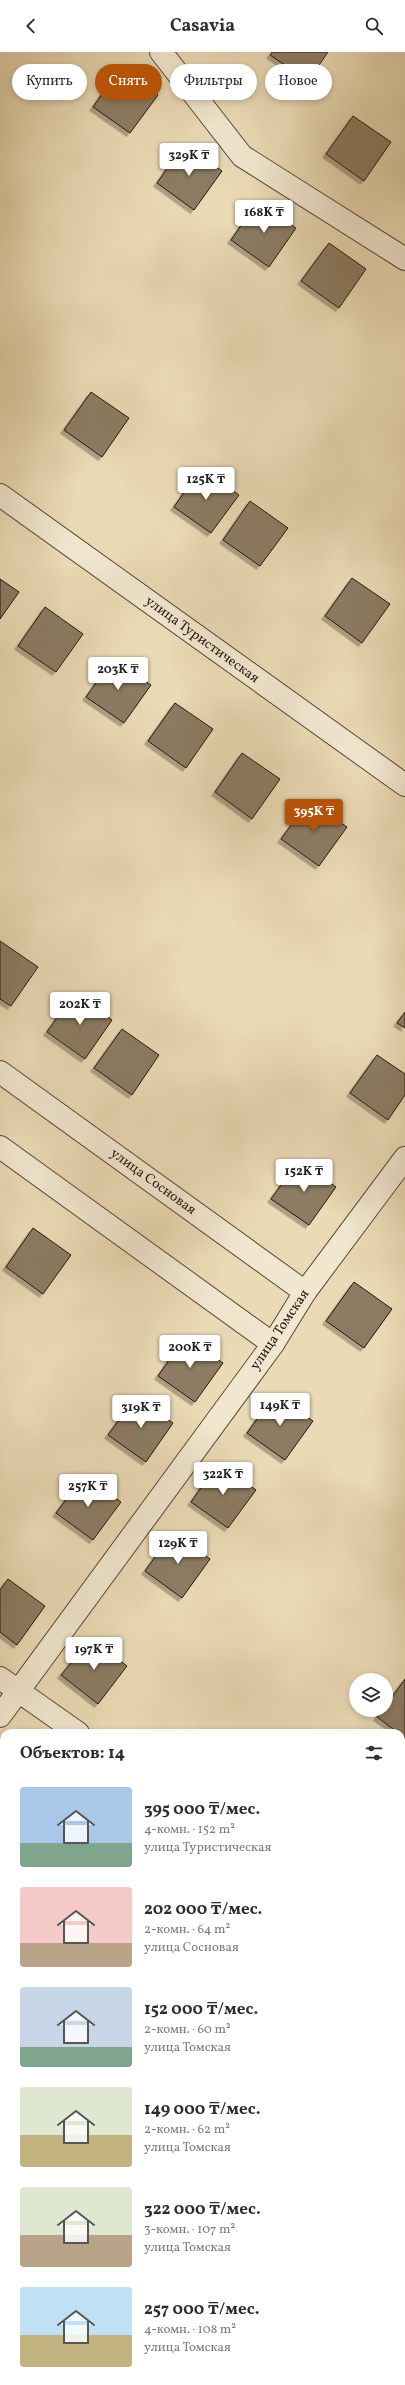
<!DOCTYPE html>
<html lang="ru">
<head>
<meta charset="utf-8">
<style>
  body { margin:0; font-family:Vollkorn,serif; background:#f2f2f3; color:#2b2b33; height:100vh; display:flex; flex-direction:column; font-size:15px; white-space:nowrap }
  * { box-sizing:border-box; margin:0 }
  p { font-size:13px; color:#7c7c81 }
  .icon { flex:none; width:22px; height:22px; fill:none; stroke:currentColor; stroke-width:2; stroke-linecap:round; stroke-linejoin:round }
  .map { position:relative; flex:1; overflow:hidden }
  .drawer { position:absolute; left:0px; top:1677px; width:405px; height:656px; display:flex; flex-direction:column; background:#fff; border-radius:12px 12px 0 0; box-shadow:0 2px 6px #0003 }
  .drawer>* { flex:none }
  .hud { position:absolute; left:12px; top:12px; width:381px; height:36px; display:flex; gap:8px }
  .tools { position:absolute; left:349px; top:1621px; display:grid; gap:8px }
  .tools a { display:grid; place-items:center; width:44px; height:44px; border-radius:50%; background:#fff; box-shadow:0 2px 6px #0003; font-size:20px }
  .price { position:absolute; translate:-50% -34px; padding:0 9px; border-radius:4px; background:#fff; color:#222; font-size:13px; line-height:26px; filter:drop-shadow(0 1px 2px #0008) }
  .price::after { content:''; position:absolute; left:50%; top:24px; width:12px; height:9px; margin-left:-6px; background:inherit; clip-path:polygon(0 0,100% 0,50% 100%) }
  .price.active { background:#b45309; color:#fff }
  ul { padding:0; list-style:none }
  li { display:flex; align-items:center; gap:12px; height:100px; padding:0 20px }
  li span { display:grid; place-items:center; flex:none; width:112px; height:80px; border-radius:4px; color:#555 }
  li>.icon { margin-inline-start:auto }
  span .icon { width:48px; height:48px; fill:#fffc; stroke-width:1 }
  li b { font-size:17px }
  h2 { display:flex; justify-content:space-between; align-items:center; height:48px; padding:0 20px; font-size:17px }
  .tag { padding:0 14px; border-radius:18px; background:#fff; box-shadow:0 2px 6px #0003; font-size:14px; line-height:36px }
  .tag.active { background:#b45309; color:#fff }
  header { display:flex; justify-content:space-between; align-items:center; height:52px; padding:0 20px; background:#fff; font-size:18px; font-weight:700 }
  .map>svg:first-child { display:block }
  .building { fill:#8c7c63; stroke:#26160b; filter:url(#shadow) }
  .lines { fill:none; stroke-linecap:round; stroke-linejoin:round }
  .street-casing { stroke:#574736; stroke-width:24 }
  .street { stroke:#f1e7cf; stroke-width:22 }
  .labels { text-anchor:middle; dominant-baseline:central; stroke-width:3; stroke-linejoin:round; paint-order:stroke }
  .street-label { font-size:14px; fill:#26160b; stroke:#f1e7cf }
</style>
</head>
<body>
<header><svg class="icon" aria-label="back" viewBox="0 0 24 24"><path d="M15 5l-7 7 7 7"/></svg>Casavia<svg class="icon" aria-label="search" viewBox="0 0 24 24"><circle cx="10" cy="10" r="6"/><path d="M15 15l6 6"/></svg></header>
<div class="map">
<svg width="405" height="2333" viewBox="0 0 405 2333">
  <defs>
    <filter id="shadow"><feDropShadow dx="-3.5" dy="3.5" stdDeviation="0" flood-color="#0004"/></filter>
  </defs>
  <rect width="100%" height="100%" fill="#eadab5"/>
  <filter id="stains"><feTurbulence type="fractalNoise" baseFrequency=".005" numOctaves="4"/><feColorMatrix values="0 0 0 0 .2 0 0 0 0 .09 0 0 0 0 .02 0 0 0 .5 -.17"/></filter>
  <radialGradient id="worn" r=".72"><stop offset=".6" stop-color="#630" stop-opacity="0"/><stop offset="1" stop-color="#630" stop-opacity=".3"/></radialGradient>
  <!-- building -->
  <g class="building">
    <polygon points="272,0 328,0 308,29 270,3"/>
    <polygon points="120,16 158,43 130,81 93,55"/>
    <polygon points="353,64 391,90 364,129 326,102"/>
    <polygon points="184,92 222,119 194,158 157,131"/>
    <polygon points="258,149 296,176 269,215 231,188"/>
    <polygon points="329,191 366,217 339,256 301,229"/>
    <polygon points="91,340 129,366 102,405 64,378"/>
    <polygon points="201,416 239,443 211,481 174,455"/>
    <polygon points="250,449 288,476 260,514 223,488"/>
    <polygon points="352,526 390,552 362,591 325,564"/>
    <polygon points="0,527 19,540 0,567"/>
    <polygon points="45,555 83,582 56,620 18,594"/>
    <polygon points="113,607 151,633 124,671 86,645"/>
    <polygon points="175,651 213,677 186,716 148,689"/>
    <polygon points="242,701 280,727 252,767 215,740"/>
    <polygon points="309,749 347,775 319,814 281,787"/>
    <polygon points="0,889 38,915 11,954 0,947"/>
    <polygon points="74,941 112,968 85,1007 47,980"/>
    <polygon points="405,960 405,976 397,971"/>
    <polygon points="122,977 159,1003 132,1043 94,1016"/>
    <polygon points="377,1003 405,1022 405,1043 388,1068 350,1041"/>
    <polygon points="299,1108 336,1135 309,1173 271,1147"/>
    <polygon points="33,1176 71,1203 43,1242 6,1215"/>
    <polygon points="354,1230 392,1257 364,1296 326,1269"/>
    <polygon points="185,1285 223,1311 195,1350 158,1324"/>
    <polygon points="275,1342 313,1369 285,1408 247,1381"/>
    <polygon points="136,1344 173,1371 146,1410 108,1383"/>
    <polygon points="218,1411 256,1438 228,1476 191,1450"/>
    <polygon points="84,1423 121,1450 93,1488 56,1461"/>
    <polygon points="173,1480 210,1507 182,1546 145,1519"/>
    <polygon points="8,1527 45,1554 17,1593 0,1580 0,1538"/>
    <polygon points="91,1586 127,1614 98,1652 61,1623"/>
    <polygon points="405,1627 405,1686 377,1665 382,1658 386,1658 386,1653"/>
    <polygon points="4,1715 4,1748 0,1745 0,1721"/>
    <polygon points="0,1788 4,1791 0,1798"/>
    <polygon points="0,2052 4,2055 4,2077 0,2082"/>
    <polygon points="0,2229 4,2231 4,2289 0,2286"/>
    <polygon points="96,2329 153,2329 151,2333 94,2333"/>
  </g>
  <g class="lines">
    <!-- street casing -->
    <g class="street-casing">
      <g id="street">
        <polyline points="161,0 242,104 405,207"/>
        <polyline points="0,443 405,733"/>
        <polyline points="0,1020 305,1240"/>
        <polyline points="0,1095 273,1292"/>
        <polyline points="0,1626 78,1681"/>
        <polyline points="0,1664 273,1292 305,1240 405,1106"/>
        <polyline points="401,1871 405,1865"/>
        <polyline points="0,2158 4,2161"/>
        <polyline points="46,2333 49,2329"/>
      </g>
    </g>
    <!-- street -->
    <use href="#street" class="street"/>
  </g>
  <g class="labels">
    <!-- street labels -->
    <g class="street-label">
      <text transform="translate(202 588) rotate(36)">улица Туристическая</text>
      <text transform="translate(153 1130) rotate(36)">улица Сосновая</text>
      <text transform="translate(280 1278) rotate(-56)">улица Томская</text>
    </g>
  </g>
  <rect width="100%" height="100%" filter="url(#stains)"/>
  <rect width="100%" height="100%" fill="url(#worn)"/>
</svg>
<div class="tools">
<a><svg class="icon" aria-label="layers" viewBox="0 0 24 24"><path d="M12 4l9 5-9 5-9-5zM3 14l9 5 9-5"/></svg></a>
</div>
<b class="price" style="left:189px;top:125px">329K ₸</b>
<b class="price" style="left:264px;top:182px">168K ₸</b>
<b class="price" style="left:206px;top:449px">125K ₸</b>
<b class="price" style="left:118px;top:639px">203K ₸</b>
<b class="price active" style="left:314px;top:781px">395K ₸</b>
<b class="price" style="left:80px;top:974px">202K ₸</b>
<b class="price" style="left:304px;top:1141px">152K ₸</b>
<b class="price" style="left:190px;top:1317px">200K ₸</b>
<b class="price" style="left:280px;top:1375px">149K ₸</b>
<b class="price" style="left:141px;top:1377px">319K ₸</b>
<b class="price" style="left:223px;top:1444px">322K ₸</b>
<b class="price" style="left:88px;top:1456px">257K ₸</b>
<b class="price" style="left:178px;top:1513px">129K ₸</b>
<b class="price" style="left:94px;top:1619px">197K ₸</b>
<div class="hud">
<a class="tag">Купить</a>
<a class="tag active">Снять</a>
<a class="tag">Фильтры</a>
<a class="tag">Новое</a>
</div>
<section class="drawer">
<h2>Объектов: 14<svg class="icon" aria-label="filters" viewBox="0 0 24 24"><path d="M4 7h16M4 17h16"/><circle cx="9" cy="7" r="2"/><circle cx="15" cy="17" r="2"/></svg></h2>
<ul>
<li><span style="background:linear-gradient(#a9c7e8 70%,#7fa58c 0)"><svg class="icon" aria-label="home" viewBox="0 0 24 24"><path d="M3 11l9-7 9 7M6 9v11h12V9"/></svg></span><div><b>395 000 ₸/мес.</b><p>4-комн. · 152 m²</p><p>улица Туристическая</p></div></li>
<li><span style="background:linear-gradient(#f6c9c9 70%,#b9a48a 0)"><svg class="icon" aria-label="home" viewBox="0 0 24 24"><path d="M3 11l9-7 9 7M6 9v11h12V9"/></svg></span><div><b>202 000 ₸/мес.</b><p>2-комн. · 64 m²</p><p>улица Сосновая</p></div></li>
<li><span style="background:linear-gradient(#c9d6e8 75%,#7fa58c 0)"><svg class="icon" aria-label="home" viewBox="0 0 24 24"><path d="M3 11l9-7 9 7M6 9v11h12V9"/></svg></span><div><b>152 000 ₸/мес.</b><p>2-комн. · 60 m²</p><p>улица Томская</p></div></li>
<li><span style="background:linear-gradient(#dfe7d0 60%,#c2b280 0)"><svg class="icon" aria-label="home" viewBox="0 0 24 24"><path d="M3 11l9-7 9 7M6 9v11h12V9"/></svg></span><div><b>149 000 ₸/мес.</b><p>2-комн. · 62 m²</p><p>улица Томская</p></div></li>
<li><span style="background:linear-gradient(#dfe7d0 60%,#b9a48a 0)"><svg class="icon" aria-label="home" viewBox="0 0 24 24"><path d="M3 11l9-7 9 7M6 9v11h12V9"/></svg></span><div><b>322 000 ₸/мес.</b><p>3-комн. · 107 m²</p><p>улица Томская</p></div></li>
<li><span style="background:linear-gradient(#bfe0f5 60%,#c2b280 0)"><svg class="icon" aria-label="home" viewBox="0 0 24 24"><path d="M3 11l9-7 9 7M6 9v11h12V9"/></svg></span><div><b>257 000 ₸/мес.</b><p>4-комн. · 108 m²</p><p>улица Томская</p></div></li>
</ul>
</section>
</div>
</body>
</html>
